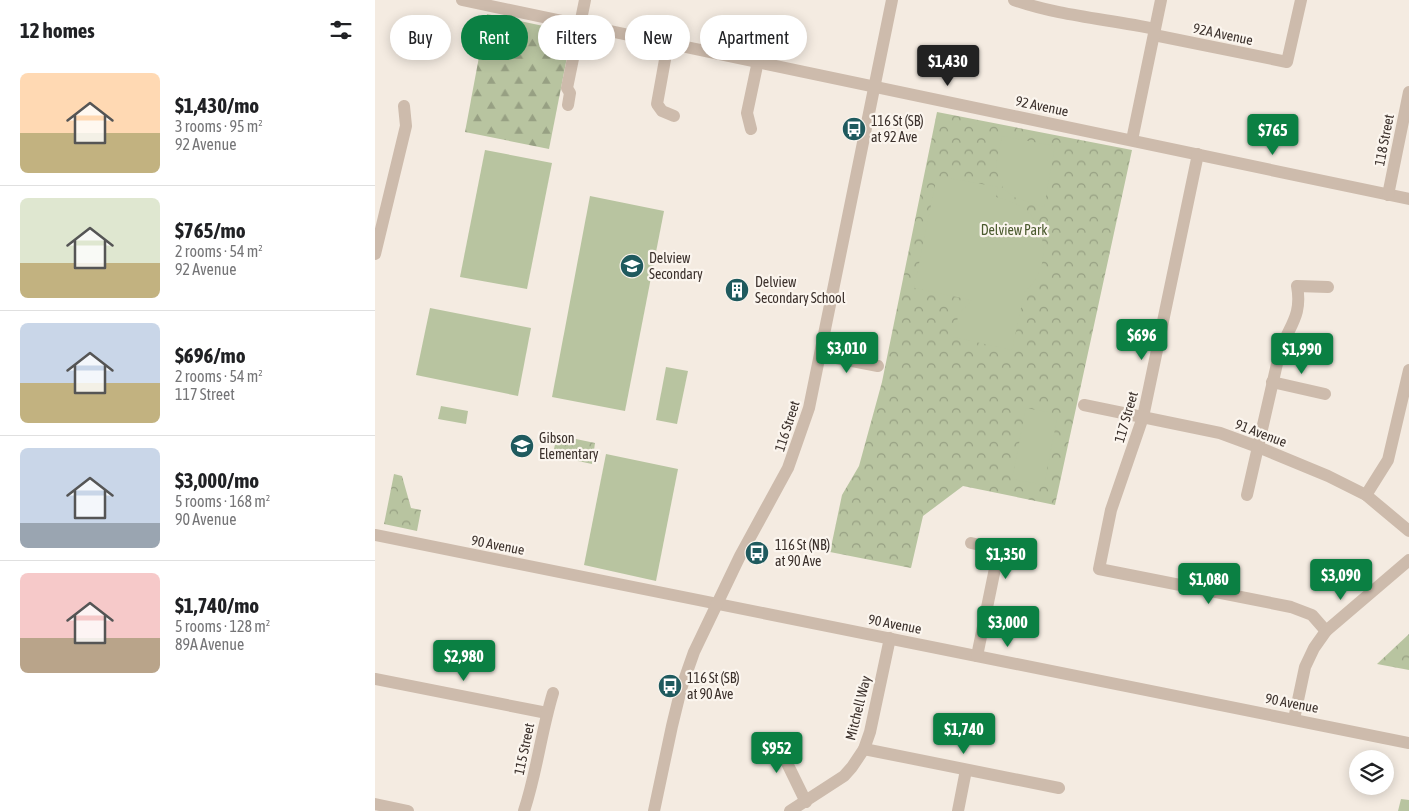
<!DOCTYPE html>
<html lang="en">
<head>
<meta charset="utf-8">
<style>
  body { margin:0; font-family:"Asap Condensed",sans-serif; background:#f6f6f6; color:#202124; height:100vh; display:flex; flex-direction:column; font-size:19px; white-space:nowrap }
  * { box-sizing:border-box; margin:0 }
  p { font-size:16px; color:#757577 }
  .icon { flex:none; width:28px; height:28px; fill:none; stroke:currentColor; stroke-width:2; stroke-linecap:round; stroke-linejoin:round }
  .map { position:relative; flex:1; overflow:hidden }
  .sheet { display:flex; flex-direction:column; background:#fff; width:375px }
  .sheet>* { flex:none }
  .guide { position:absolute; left:15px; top:15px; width:475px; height:45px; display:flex; gap:10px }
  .tools { position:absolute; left:974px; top:750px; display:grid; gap:10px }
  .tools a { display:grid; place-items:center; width:45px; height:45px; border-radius:50%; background:#fff; box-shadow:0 2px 12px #0003; font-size:25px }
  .price { position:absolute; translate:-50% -42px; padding:0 11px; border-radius:5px; background:#0b8043; color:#fff; font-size:16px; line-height:32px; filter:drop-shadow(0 1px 2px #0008) }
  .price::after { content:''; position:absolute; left:50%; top:30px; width:15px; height:11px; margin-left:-8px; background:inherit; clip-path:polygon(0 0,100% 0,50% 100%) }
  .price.selected { background:#222; color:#fff }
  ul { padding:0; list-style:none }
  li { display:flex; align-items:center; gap:15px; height:125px; padding:0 20px }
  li+li { border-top:1px solid #e0e0e0 }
  li span { display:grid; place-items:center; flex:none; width:140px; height:100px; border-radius:8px; color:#555 }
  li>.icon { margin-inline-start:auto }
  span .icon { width:60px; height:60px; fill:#fffc; stroke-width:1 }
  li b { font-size:21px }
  h2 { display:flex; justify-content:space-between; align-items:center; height:60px; padding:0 20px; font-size:21px }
  .chip { padding:0 18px; border-radius:22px; background:#fff; box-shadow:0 2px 12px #0003; font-size:18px; line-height:45px }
  .chip.selected { background:#0b8043; color:#fff }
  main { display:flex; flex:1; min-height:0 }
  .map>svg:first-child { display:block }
  .forest { fill:url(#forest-firs) }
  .park { fill:url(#park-crowns) }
  .garden { fill:#b8c4a0 }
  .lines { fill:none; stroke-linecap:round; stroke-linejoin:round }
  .minor { stroke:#cdbbac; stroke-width:12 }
  .labels { text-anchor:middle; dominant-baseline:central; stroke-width:4.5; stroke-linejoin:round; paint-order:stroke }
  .street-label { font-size:14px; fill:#3b302b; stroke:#fbf5ee }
  .poi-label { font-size:14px; fill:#3b302b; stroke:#fbf5ee; text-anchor:start }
  .park-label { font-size:14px; fill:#4a5a2e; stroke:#fbf5ee }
</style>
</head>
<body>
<main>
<section class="sheet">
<h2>12 homes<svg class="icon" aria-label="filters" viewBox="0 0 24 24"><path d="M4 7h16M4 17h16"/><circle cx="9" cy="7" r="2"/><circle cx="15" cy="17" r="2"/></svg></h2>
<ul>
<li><span style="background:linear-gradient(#ffd9b3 60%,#c2b280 0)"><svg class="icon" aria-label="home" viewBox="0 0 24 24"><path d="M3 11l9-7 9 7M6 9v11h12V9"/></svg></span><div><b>$1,430/mo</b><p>3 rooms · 95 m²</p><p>92 Avenue</p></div></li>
<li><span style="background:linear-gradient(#dfe7d0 65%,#c2b280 0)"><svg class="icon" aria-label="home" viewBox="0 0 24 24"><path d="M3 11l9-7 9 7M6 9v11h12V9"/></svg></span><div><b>$765/mo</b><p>2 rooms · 54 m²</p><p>92 Avenue</p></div></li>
<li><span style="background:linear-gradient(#c9d6e8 60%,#c2b280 0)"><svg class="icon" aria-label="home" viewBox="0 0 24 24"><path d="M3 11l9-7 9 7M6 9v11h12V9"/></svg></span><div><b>$696/mo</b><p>2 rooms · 54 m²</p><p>117 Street</p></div></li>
<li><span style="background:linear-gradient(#c9d6e8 75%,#9aa5b1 0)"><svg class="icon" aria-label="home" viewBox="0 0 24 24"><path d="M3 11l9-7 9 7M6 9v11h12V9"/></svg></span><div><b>$3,000/mo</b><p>5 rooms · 168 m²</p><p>90 Avenue</p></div></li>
<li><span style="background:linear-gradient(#f6c9c9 65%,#b9a48a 0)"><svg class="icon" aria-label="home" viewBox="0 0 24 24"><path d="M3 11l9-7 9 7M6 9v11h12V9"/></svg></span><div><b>$1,740/mo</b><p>5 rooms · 128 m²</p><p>89A Avenue</p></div></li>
</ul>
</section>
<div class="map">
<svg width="1034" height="811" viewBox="0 0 1034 811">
  <defs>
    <pattern id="forest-firs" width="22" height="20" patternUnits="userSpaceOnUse" patternTransform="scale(1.25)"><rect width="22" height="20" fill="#b8c4a0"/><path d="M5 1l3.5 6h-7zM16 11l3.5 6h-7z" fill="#97a083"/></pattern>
    <pattern id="park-crowns" width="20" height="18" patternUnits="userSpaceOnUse" patternTransform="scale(1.25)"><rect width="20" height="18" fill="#b8c4a0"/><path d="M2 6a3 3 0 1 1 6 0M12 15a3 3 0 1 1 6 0" fill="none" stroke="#97a083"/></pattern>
  </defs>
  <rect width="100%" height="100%" fill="#f4ebe1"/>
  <!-- forest -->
  <polygon class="forest" points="112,14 197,32 174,149 90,132"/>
  <!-- park -->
  <g class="park">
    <polygon points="562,112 757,150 680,505 588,486 548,516 536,568 455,552 467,495 484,466 507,382"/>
    <polygon points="182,435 220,443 217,464 189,458 179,449"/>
    <polygon points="19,474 27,476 36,508 46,510 42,531 9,524"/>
    <polygon points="1034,634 1034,670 1002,664"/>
    <polygon points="1026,799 1034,800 1034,811 1023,811"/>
  </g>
  <!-- garden -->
  <g class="garden">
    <polygon points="627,136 680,146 669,207 641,198 628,189 621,165"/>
    <polygon points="110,150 177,163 152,289 85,277"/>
    <path d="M562 176 623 187 621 197C632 200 643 203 652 211 675 234 674 274 648 293L649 294 637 350 578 337 584 313 597 301 587 298 539 288Z"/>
    <polygon points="215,196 289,211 250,411 177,397"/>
    <polygon points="55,308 156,328 143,396 41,375"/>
    <polygon points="291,367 313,371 302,424 281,420"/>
    <polygon points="66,406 93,411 91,424 63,419"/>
    <polygon points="651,408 683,414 669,485 637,479"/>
    <polygon points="231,454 303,469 281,581 209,565"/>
  </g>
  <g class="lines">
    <!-- minor -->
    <g class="minor">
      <polyline points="87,0 1034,199"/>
      <path d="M639 0C684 16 733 19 780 29"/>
      <polyline points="779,35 912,62 926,0"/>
      <polyline points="293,43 282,104 287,111 299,116"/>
      <polyline points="193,105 195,93 192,88 210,0"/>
      <polyline points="376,129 372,113 383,61"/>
      <polyline points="757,140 786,0"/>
      <polyline points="823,154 768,417 736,510 724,569 916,607 937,615 951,631"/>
      <polyline points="1013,195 1034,92"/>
      <polyline points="0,254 31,126 29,106"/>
      <polyline points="446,355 503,366"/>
      <polyline points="897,382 950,394"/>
      <polyline points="709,405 845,433 883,447 953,476 991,495 1034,531"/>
      <path d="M872 495 904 355C912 327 928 318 922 286L953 287"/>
      <polyline points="991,495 1013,460 1034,370"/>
      <polyline points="0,535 1034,743"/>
      <polyline points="596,543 624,549 602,656"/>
      <polyline points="0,679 172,713"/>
      <polyline points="919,719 930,667 939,648 951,631 1034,560"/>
      <polyline points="410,738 410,759 431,802"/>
      <polyline points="489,749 684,788"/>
      <polyline points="0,804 33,811"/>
      <path d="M149 811C162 772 166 732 178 693"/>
      <polyline points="279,811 297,726 306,689 319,652 365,556 413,468 434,408 517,0"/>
      <polyline points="415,811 469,776 477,767 489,749 495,732 515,638"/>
      <polyline points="583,811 591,770"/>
    </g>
  </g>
  <!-- icons -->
  <defs>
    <g id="bus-disc" transform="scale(1.25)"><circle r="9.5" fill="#1f5a5e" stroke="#fbf5ee"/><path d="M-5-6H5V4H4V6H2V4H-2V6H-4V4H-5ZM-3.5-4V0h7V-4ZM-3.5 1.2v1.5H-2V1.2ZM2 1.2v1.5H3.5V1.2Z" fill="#fff"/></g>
    <g id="school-disc" transform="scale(1.25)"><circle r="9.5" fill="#1f5a5e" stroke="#fbf5ee"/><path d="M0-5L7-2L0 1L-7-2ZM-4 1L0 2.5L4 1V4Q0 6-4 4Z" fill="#fff"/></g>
    <g id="building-disc" transform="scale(1.25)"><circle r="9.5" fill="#1f5a5e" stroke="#fbf5ee"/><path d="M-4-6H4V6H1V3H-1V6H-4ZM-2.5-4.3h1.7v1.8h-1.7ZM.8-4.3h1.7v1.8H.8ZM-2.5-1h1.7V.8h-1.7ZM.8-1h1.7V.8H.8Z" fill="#fff"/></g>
  </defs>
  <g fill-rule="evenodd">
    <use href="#bus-disc" x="479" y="129"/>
    <use href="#school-disc" x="257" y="266"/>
    <use href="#building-disc" x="362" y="290"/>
    <use href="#school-disc" x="147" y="446"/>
    <use href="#bus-disc" x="382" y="553"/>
    <use href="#bus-disc" x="295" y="686"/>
  </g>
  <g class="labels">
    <!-- street labels -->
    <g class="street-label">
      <text transform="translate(848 34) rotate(12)">92A Avenue</text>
      <text transform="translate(667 106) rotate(12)">92 Avenue</text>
      <text transform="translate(1009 140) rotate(-79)">118 Street</text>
      <text transform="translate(751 417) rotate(-74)">117 Street</text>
      <text transform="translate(412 426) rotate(-72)">116 Street</text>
      <text transform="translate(886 433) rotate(21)">91 Avenue</text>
      <text transform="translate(123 545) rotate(11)">90 Avenue</text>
      <text transform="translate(520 624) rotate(11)">90 Avenue</text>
      <text transform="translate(917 703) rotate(11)">90 Avenue</text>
      <text transform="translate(483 708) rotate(-76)">Mitchell Way</text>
      <text transform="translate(149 749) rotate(-78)">115 Street</text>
    </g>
    <!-- poi labels -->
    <g class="poi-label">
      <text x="496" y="121">116 St (SB)<tspan x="496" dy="16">at 92 Ave</tspan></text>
      <text x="274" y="258">Delview<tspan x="274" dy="16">Secondary</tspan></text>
      <text x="380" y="282">Delview<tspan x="380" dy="16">Secondary School</tspan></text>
      <text x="164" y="438">Gibson<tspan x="164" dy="16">Elementary</tspan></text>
      <text x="400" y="545">116 St (NB)<tspan x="400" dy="16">at 90 Ave</tspan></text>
      <text x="312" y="678">116 St (SB)<tspan x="312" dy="16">at 90 Ave</tspan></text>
    </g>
    <!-- park labels -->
    <g class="park-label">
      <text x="639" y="230">Delview Park</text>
    </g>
  </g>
</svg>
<div class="tools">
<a><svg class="icon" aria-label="layers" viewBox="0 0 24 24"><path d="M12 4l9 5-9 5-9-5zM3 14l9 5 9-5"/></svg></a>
</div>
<b class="price selected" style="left:573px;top:87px">$1,430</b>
<b class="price" style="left:898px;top:156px">$765</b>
<b class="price" style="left:767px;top:361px">$696</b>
<b class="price" style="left:472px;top:374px">$3,010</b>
<b class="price" style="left:927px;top:375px">$1,990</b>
<b class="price" style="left:631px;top:580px">$1,350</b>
<b class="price" style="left:966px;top:601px">$3,090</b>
<b class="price" style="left:834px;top:605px">$1,080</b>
<b class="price" style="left:633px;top:648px">$3,000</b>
<b class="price" style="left:89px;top:682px">$2,980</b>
<b class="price" style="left:589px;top:755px">$1,740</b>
<b class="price" style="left:402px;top:774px">$952</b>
<div class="guide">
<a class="chip">Buy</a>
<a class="chip selected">Rent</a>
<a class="chip">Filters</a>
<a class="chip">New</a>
<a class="chip">Apartment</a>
</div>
</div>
</main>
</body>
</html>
